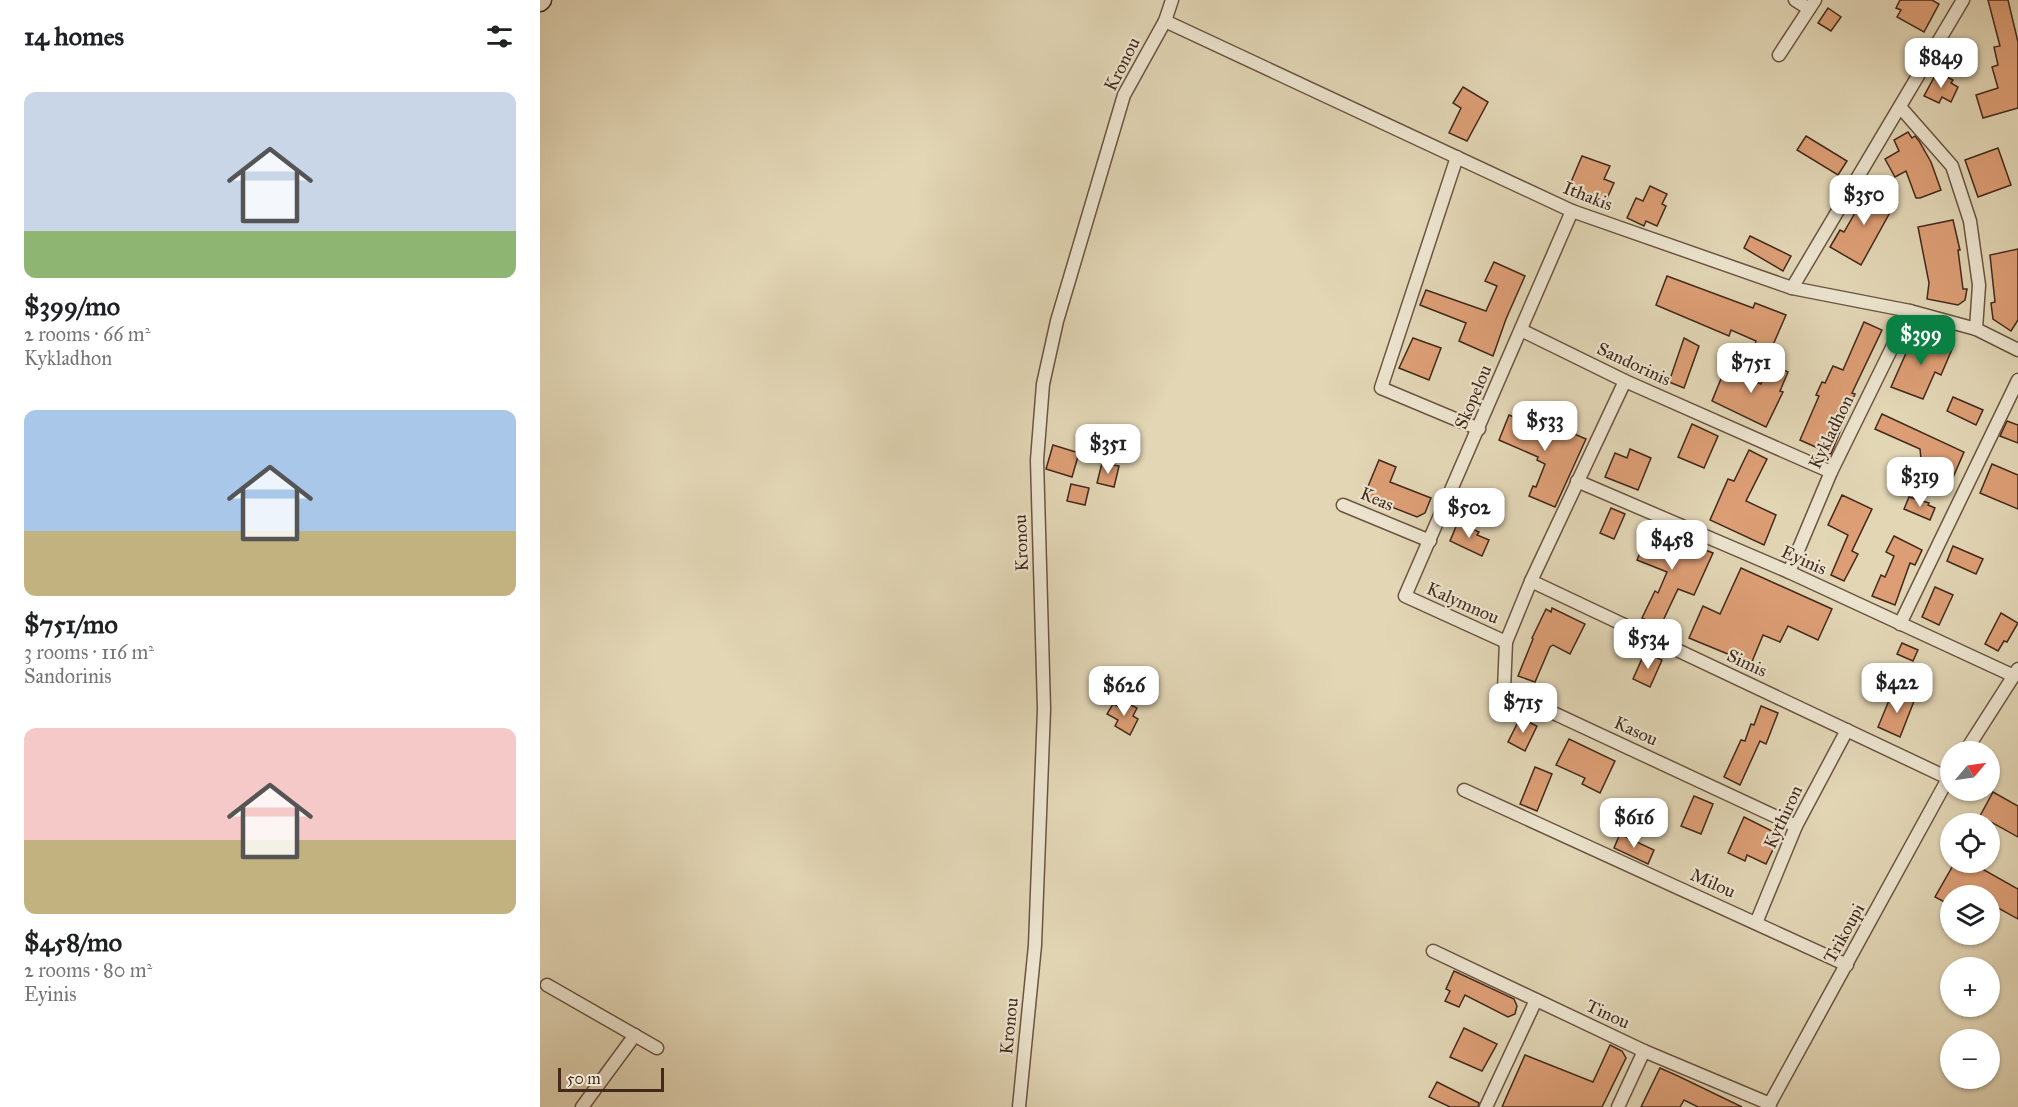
<!DOCTYPE html>
<html lang="en">
<head>
<meta charset="utf-8">
<style>
  body { margin:0; font-family:"IM FELL Great Primer",serif; background:#f6f6f6; color:#202124; height:100vh; display:flex; flex-direction:column; font-size:22px; white-space:nowrap }
  * { box-sizing:border-box; margin:0 }
  p { font-size:20px; color:#757577 }
  .icon { flex:none; width:33px; height:33px; fill:none; stroke:currentColor; stroke-width:2; stroke-linecap:round; stroke-linejoin:round }
  .map { position:relative; flex:1; overflow:hidden }
  .details { display:flex; flex-direction:column; background:#fff; width:540px }
  .details>* { flex:none }
  .needle { width:39px; rotate:61deg }
  .buttons { position:absolute; left:1400px; top:741px; display:grid; gap:12px }
  .buttons a { display:grid; place-items:center; width:60px; height:60px; border-radius:50%; background:#fff; box-shadow:0 2px 4px #0004; font-size:30px }
  .scale { position:absolute; left:18px; bottom:15px; width:106px; box-sizing:border-box; padding-left:6px; border:3px solid #43291c; border-top:0; font-size:16px; line-height:21px; white-space:nowrap; color:#43291c; -webkit-text-stroke:4px #ece4cf; paint-order:stroke }
  .price { position:absolute; translate:-50% -51px; padding:0 14px; border-radius:12px; background:#fff; color:#222; font-size:20px; line-height:39px; filter:drop-shadow(0 2px 3px #0008) }
  .price::after { content:''; position:absolute; left:50%; top:36px; width:18px; height:14px; margin-left:-9px; background:inherit; clip-path:polygon(0 0,100% 0,50% 100%) }
  .price.active { background:#0b8043; color:#fff }
  ul { padding:0; list-style:none }
  li { display:grid; align-content:center; gap:12px; height:318px; padding:0 24px }
  li span { display:grid; place-items:center; height:186px; border-radius:12px; color:#555 }
  li>.icon { margin-inline-start:auto }
  span .icon { width:108px; height:108px; fill:#fffc; stroke-width:1 }
  li b { font-size:26px }
  h2 { display:flex; justify-content:space-between; align-items:center; height:72px; padding:0 24px; font-size:26px }
  main { display:flex; flex:1; min-height:0 }
  .map>svg:first-child { display:block }
  .building { fill:#dd9e75; stroke:#43291c; stroke-width:1.5 }
  .lines { fill:none; stroke-linecap:round; stroke-linejoin:round }
  .street-casing { stroke:#6b5442; stroke-width:15 }
  .secondary-casing { stroke:#43291c; stroke-width:21 }
  .street { stroke:#ece4cf; stroke-width:12 }
  .secondary { stroke:#ece4cf; stroke-width:18 }
  .labels { text-anchor:middle; dominant-baseline:central; stroke-width:4.5; stroke-linejoin:round; paint-order:stroke }
  .street-label { font-size:18px; fill:#43291c; stroke:#ece4cf }
</style>
</head>
<body>
<main>
<section class="details">
<h2>14 homes<svg class="icon" aria-label="filters" viewBox="0 0 24 24"><path d="M4 7h16M4 17h16"/><circle cx="9" cy="7" r="2"/><circle cx="15" cy="17" r="2"/></svg></h2>
<ul>
<li><span style="background:linear-gradient(#c9d6e8 75%,#8fb573 0)"><svg class="icon" aria-label="home" viewBox="0 0 24 24"><path d="M3 11l9-7 9 7M6 9v11h12V9"/></svg></span><div><b>$399/mo</b><p>2 rooms · 66 m²</p><p>Kykladhon</p></div></li>
<li><span style="background:linear-gradient(#a9c7e8 65%,#c2b280 0)"><svg class="icon" aria-label="home" viewBox="0 0 24 24"><path d="M3 11l9-7 9 7M6 9v11h12V9"/></svg></span><div><b>$751/mo</b><p>3 rooms · 116 m²</p><p>Sandorinis</p></div></li>
<li><span style="background:linear-gradient(#f6c9c9 60%,#c2b280 0)"><svg class="icon" aria-label="home" viewBox="0 0 24 24"><path d="M3 11l9-7 9 7M6 9v11h12V9"/></svg></span><div><b>$458/mo</b><p>2 rooms · 80 m²</p><p>Eyinis</p></div></li>
</ul>
</section>
<div class="map">
<svg width="1478" height="1107" viewBox="0 0 1478 1107">
  <rect width="100%" height="100%" fill="#e2d6b5"/>
  <filter id="stains"><feTurbulence type="fractalNoise" baseFrequency=".00333" numOctaves="4"/><feColorMatrix values="0 0 0 0 .2 0 0 0 0 .09 0 0 0 0 .02 0 0 0 .5 -.17"/></filter>
  <radialGradient id="worn" r=".72"><stop offset=".6" stop-color="#630" stop-opacity="0"/><stop offset="1" stop-color="#630" stop-opacity=".3"/></radialGradient>
  <!-- building -->
  <g class="building">
    <polygon points="1360,0 1392,0 1399,4 1384,32 1357,17 1361,10 1356,8"/>
    <polygon points="1448,0 1468,0 1478,42 1478,108 1443,118 1436,95 1458,88 1452,67 1458,65 1454,47 1460,46"/>
    <polygon points="1288,8 1301,17 1291,31 1278,23"/>
    <polygon points="1397,72 1413,80 1411,83 1418,87 1411,102 1402,97 1399,103 1384,96"/>
    <polygon points="923,87 948,102 927,141 909,133 921,108 913,103"/>
    <polygon points="1368,132 1372,138 1375,136 1379,141 1391,162 1401,190 1380,198 1376,198 1366,171 1355,177 1345,159 1359,151 1354,140"/>
    <polygon points="1266,136 1307,161 1298,175 1257,150"/>
    <polygon points="1458,148 1471,185 1438,197 1425,160"/>
    <polygon points="1042,156 1070,166 1064,179 1074,183 1065,203 1028,189"/>
    <polygon points="1331,185 1345,193 1349,204 1353,207 1321,265 1290,247 1300,230 1304,232"/>
    <polygon points="1110,186 1127,194 1122,204 1126,206 1117,226 1106,221 1104,226 1087,218 1096,198 1103,201"/>
    <polygon points="1413,220 1420,250 1418,250 1423,289 1427,289 1425,300 1418,305 1387,299 1389,283 1378,227"/>
    <polygon points="1210,236 1251,256 1243,271 1204,248"/>
    <polygon points="1478,249 1478,320 1471,331 1453,319 1451,303 1455,302 1450,255"/>
    <polygon points="954,262 985,276 966,319 953,356 919,341 926,323 880,305 886,290 946,311 957,286 945,281"/>
    <polygon points="1127,276 1213,308 1215,303 1246,315 1229,354 1214,347 1216,341 1191,330 1189,336 1116,305"/>
    <polygon points="1324,322 1342,330 1312,393 1315,394 1291,454 1260,440 1279,396 1276,395 1282,382 1285,383 1293,366 1303,370"/>
    <polygon points="1384,336 1413,347 1401,375 1395,372 1383,399 1351,387 1371,342 1375,343 1377,337 1383,339"/>
    <polygon points="873,338 901,348 889,380 859,368"/>
    <polygon points="1144,338 1159,346 1144,388 1129,382"/>
    <polygon points="1229,364 1248,372 1240,391 1243,392 1226,427 1172,401 1185,369 1221,384"/>
    <polygon points="1413,397 1443,410 1436,425 1407,411"/>
    <polygon points="980,411 1046,439 1015,507 989,496 993,486 996,487 1005,464 997,460 998,457 959,440 969,415 976,418"/>
    <polygon points="1342,414 1424,452 1411,482 1377,466 1381,459 1380,449 1335,429"/>
    <polygon points="1467,421 1478,425 1478,443 1460,436"/>
    <polygon points="1152,424 1178,436 1164,468 1138,457"/>
    <polygon points="513,445 539,453 532,477 506,469"/>
    <polygon points="1090,449 1111,458 1098,490 1065,477 1075,453 1087,458"/>
    <polygon points="1209,450 1227,459 1206,501 1236,515 1224,545 1170,520 1188,479 1194,481"/>
    <polygon points="839,460 856,467 850,482 891,498 885,513 877,517 824,496"/>
    <polygon points="562,463 579,466 574,487 557,483"/>
    <polygon points="1452,464 1478,475 1478,509 1440,493"/>
    <polygon points="531,484 549,488 545,505 527,501"/>
    <polygon points="1302,495 1332,509 1312,551 1318,554 1304,581 1291,575 1308,535 1288,525"/>
    <polygon points="1369,497 1389,503 1388,505 1395,508 1390,520 1364,509"/>
    <polygon points="1071,508 1085,514 1074,539 1060,533"/>
    <polygon points="918,522 939,532 937,535 949,540 942,556 910,541"/>
    <polygon points="1110,529 1173,553 1154,595 1138,589 1120,627 1102,618 1115,591 1118,593 1127,572 1097,560"/>
    <polygon points="1354,536 1382,550 1375,565 1370,563 1355,605 1332,596 1341,575 1345,577 1354,556 1346,552"/>
    <polygon points="1413,546 1443,559 1436,574 1407,561"/>
    <polygon points="1201,568 1292,609 1278,640 1248,626 1240,642 1223,635 1209,669 1193,661 1195,657 1149,638 1163,606 1180,614"/>
    <polygon points="1395,587 1413,595 1399,625 1382,617"/>
    <polygon points="1012,608 1045,624 1030,654 1013,645 1010,647 995,682 978,676 993,639 992,638 1006,609 1011,612"/>
    <polygon points="1461,613 1478,623 1467,642 1464,641 1458,651 1445,644"/>
    <polygon points="1362,643 1378,650 1373,661 1357,654"/>
    <polygon points="1105,652 1122,660 1110,687 1093,679"/>
    <polygon points="1364,690 1376,696 1360,737 1338,727 1350,698 1359,702"/>
    <polygon points="587,703 597,708 593,716 598,719 590,735 575,726 578,720 567,714 573,704 584,709"/>
    <polygon points="1221,706 1238,713 1226,744 1220,741 1200,785 1184,777 1201,740 1205,741 1211,724 1214,725"/>
    <polygon points="980,718 997,726 985,751 968,742"/>
    <polygon points="1029,739 1075,761 1060,793 1042,784 1045,778 1016,765"/>
    <polygon points="995,767 1012,774 997,811 980,804"/>
    <polygon points="1453,792 1478,806 1478,837 1440,816"/>
    <polygon points="1154,796 1173,804 1161,834 1141,826"/>
    <polygon points="1204,817 1240,835 1226,864 1207,855 1205,861 1188,853"/>
    <polygon points="1080,834 1114,850 1108,864 1074,848"/>
    <polygon points="1415,862 1430,862 1478,889 1478,919 1449,903 1449,896 1436,896 1426,890 1422,896 1410,896 1410,905 1395,897"/>
    <polygon points="914,971 974,999 977,1006 975,1014 968,1017 925,995 919,1007 905,1001 910,991 906,989"/>
    <polygon points="924,1028 957,1044 942,1071 910,1057"/>
    <polygon points="1070,1045 1082,1051 1086,1058 1062,1107 962,1107 985,1055 1053,1082"/>
    <polygon points="1120,1068 1138,1076 1202,1107 1158,1107 1144,1100 1140,1107 1101,1107"/>
    <polygon points="897,1082 939,1103 938,1107 910,1107 889,1097"/>
  </g>
  <g class="lines">
    <!-- street casing -->
    <g class="street-casing">
      <g id="street">
        <polyline points="1255,0 1269,9"/>
        <polyline points="625,21 1032,211 1252,288 1370,311 1436,329 1478,350"/>
        <polyline points="1239,55 1275,0"/>
        <polyline points="1361,108 1412,166 1430,221 1439,285 1436,329"/>
        <polyline points="917,157 841,388 939,429"/>
        <polyline points="1032,211 865,596 966,642 991,581 1085,381"/>
        <polyline points="1252,288 1423,0"/>
        <polyline points="981,330 1085,381 1291,472"/>
        <polyline points="1037,481 1249,572 1474,676"/>
        <polyline points="803,505 890,541"/>
        <polyline points="1249,572 1291,472 1370,311"/>
        <polyline points="991,581 1408,778"/>
        <polyline points="1360,624 1478,380"/>
        <polyline points="966,642 964,690 1256,826"/>
        <polyline points="1425,752 1478,669"/>
        <polyline points="924,790 1307,965"/>
        <polyline points="1216,923 1256,826 1307,730"/>
        <polyline points="893,951 1104,1051 1230,1104"/>
        <polyline points="7,985 117,1048"/>
        <polyline points="42,1107 95,1035"/>
        <polyline points="479,1107 495,945 504,709 497,460 503,384 517,321 584,95 625,21 632,0"/>
        <polyline points="946,1107 996,1000"/>
        <polyline points="1078,1107 1104,1051"/>
        <polyline points="1228,1107 1410,775"/>
      </g>
    </g>
    <!-- secondary casing -->
    <g class="secondary-casing">
      <polyline id="secondary" points="0,2 2,0"/>
    </g>
    <!-- street -->
    <use href="#street" class="street"/>
    <!-- secondary -->
    <use href="#secondary" class="secondary"/>
  </g>
  <g class="labels">
    <!-- street labels -->
    <g class="street-label">
      <text transform="translate(582 64) rotate(-63)">Kronou</text>
      <text transform="translate(1048 196) rotate(21)">Ithakis</text>
      <text transform="translate(1094 364) rotate(25)">Sandorinis</text>
      <text transform="translate(933 397) rotate(-67)">Skopelou</text>
      <text transform="translate(1291 432) rotate(-64)">Kykladhon</text>
      <text transform="translate(837 499) rotate(23)">Keas</text>
      <text transform="translate(481 543) rotate(-92)">Kronou</text>
      <text transform="translate(1264 560) rotate(24)">Eyinis</text>
      <text transform="translate(923 603) rotate(24)">Kalymnou</text>
      <text transform="translate(1207 663) rotate(25)">Simis</text>
      <text transform="translate(1096 731) rotate(25)">Kasou</text>
      <text transform="translate(1243 817) rotate(-65)">Kythiron</text>
      <text transform="translate(1173 883) rotate(24)">Milou</text>
      <text transform="translate(1304 933) rotate(-61)">Trikoupi</text>
      <text transform="translate(1068 1014) rotate(25)">Tinou</text>
      <text transform="translate(469 1026) rotate(-84)">Kronou</text>
    </g>
  </g>
  <rect width="100%" height="100%" filter="url(#stains)"/>
  <rect width="100%" height="100%" fill="url(#worn)"/>
</svg>
<div class="buttons">
<a><svg class="needle" viewBox="-14 -14 28 28"><path d="M0-13l5 13h-10z" fill="#e53935"/><path d="M0 13l5-13h-10z" fill="#757577"/></svg></a>
<a><svg class="icon" aria-label="locate" viewBox="0 0 24 24"><circle cx="12" cy="12" r="6"/><path d="M12 2v4M12 18v4M2 12h4M18 12h4"/></svg></a>
<a><svg class="icon" aria-label="layers" viewBox="0 0 24 24"><path d="M12 4l9 5-9 5-9-5zM3 14l9 5 9-5"/></svg></a>
<a>+</a>
<a>−</a>
</div>
<div class="scale">50 m</div>
<b class="price" style="left:1401px;top:89px">$849</b>
<b class="price" style="left:1324px;top:226px">$350</b>
<b class="price active" style="left:1381px;top:366px">$399</b>
<b class="price" style="left:1211px;top:394px">$751</b>
<b class="price" style="left:1005px;top:452px">$533</b>
<b class="price" style="left:568px;top:475px">$351</b>
<b class="price" style="left:1380px;top:508px">$319</b>
<b class="price" style="left:929px;top:539px">$502</b>
<b class="price" style="left:1132px;top:571px">$458</b>
<b class="price" style="left:1108px;top:670px">$534</b>
<b class="price" style="left:1357px;top:714px">$422</b>
<b class="price" style="left:584px;top:717px">$626</b>
<b class="price" style="left:983px;top:734px">$715</b>
<b class="price" style="left:1094px;top:849px">$616</b>
</div>
</main>
</body>
</html>
